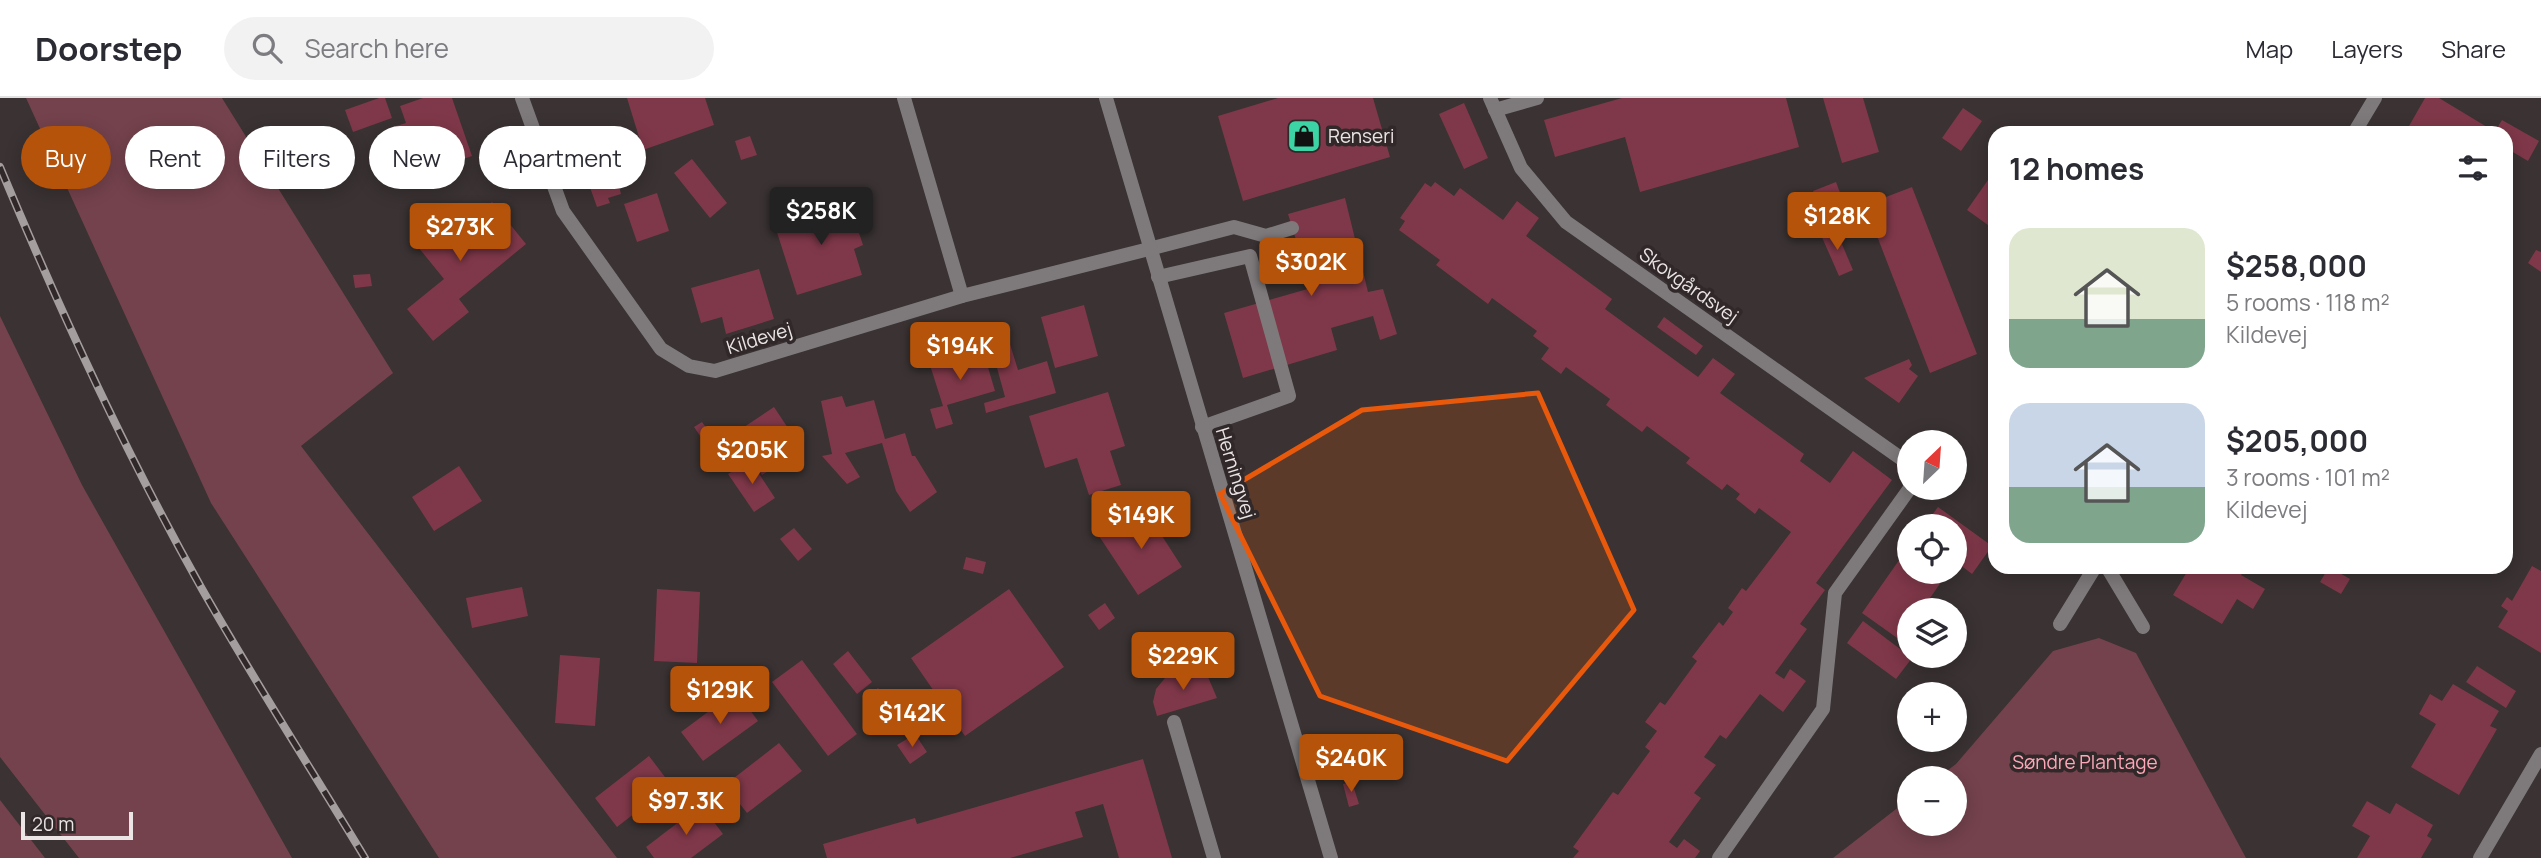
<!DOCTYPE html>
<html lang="en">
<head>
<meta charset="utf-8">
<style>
  body { margin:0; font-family:Manrope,sans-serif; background:#f2f2f3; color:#2b2b33; height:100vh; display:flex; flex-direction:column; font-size:26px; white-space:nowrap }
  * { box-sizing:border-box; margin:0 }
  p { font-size:23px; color:#7c7c81 }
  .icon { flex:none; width:38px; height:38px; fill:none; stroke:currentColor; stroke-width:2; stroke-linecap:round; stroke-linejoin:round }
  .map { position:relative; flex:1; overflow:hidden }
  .sheet { position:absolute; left:1988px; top:28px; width:525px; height:448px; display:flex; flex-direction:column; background:#fff; border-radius:21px; box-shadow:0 4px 18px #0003 }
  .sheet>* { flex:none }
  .hud { position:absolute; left:21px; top:28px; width:665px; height:63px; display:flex; gap:14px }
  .needle { width:46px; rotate:25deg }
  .fabs { position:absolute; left:1897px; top:332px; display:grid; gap:14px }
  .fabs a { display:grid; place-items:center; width:70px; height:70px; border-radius:50%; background:#fff; box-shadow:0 4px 18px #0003; font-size:35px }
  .scale { position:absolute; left:21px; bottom:18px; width:112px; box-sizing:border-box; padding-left:7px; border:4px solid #ebe5e6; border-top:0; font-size:19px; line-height:24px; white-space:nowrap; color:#ebe5e6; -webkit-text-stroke:5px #302829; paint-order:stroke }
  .price { position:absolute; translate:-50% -60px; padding:0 16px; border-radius:7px; background:#b45309; color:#fff; font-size:23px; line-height:46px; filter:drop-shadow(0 2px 4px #0008) }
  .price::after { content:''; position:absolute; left:50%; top:42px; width:21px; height:16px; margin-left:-10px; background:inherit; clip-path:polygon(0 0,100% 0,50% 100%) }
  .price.selected { background:#222; color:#fff }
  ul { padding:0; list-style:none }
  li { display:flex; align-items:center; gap:21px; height:175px; padding:0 21px }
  li span { display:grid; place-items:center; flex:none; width:196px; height:140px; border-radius:21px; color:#555 }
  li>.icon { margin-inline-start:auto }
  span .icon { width:84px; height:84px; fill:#fffc; stroke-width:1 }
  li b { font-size:30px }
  h2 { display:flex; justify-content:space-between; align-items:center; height:84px; padding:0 21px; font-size:30px }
  .pill { padding:0 24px; border-radius:32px; background:#fff; box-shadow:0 4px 18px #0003; font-size:24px; line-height:63px }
  .pill.selected { background:#b45309; color:#fff }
  header { display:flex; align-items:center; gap:42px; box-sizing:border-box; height:98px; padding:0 35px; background:#fff; border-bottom:2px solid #e1e1e2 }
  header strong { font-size:33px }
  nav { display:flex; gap:38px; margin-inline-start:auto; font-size:24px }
  .search { width:490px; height:63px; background:#f2f2f3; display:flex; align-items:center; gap:18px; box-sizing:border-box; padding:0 24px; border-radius:38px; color:#7c7c81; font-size:26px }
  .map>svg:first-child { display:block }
  .green { fill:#74424d }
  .building { fill:#7f3849 }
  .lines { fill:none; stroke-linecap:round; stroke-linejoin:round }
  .service { stroke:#7e7a7b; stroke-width:14 }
  .minor { stroke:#7e7a7b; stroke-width:14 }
  .tertiary { stroke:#7e7a7b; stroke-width:14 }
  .rail-casing { stroke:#a49e9f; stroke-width:8 }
  .rail { stroke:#302829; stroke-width:5; stroke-dasharray:16; stroke-linecap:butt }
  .marked { fill:#e8590c; fill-opacity:0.2; stroke:#e8590c; stroke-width:5; stroke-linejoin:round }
  .labels { text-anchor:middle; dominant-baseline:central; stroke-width:7; stroke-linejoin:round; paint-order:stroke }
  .poi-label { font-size:19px; fill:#ebe5e6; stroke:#302829; text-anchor:start }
  .street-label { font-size:19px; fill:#ebe5e6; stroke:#302829 }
  .park-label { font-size:19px; fill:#fda7b8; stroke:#302829 }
</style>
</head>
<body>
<header>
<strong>Doorstep</strong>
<div class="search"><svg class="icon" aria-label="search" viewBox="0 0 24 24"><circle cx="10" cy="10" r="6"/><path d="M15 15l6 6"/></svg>Search here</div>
<nav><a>Map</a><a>Layers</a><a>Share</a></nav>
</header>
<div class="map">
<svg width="2541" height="760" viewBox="0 0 2541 760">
  <rect width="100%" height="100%" fill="#3a3233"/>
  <!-- green -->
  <g class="green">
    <polygon points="26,0 222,0 393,275 301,348 617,760 439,760 211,405"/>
    <polygon points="0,218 82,387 292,760 79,760 0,659"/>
    <polygon points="2099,540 2136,555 2246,760 1833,760 1909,701 1909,726 1955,726 1955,681 1936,681 1956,666 2053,553"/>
    <polygon points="0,702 45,760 0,760"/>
  </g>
  <!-- building -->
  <g class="building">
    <polygon points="379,0 385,0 392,20 353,34 345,12"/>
    <polygon points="423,0 452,0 472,58 402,82 393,53 404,50 396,28 406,25 400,8"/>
    <polygon points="627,0 705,0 714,27 643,52"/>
    <polygon points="1278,0 1373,0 1390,59 1243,103 1218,18"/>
    <polygon points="1622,0 1786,0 1799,49 1640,94 1625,39 1555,59 1544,22"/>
    <polygon points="1823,0 1863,0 1879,54 1842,65"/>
    <polygon points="2425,0 2439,0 2492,32 2490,35 2405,35"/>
    <polygon points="1464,5 1488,60 1464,71 1439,16"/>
    <polygon points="1963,10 1982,23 1961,53 1942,40"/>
    <polygon points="2502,22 2539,43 2528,63 2506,50 2506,35 2494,35"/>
    <polygon points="750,38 757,57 741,62 735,43"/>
    <polygon points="623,57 632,84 619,88 621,96 608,100 610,105 597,109 587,81 599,78 596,72 609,68 608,62"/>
    <polygon points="692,61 727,105 710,120 674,75"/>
    <polygon points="1995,72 1995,132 1967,112"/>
    <polygon points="1435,84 1454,98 1460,90 1503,122 1517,103 1539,120 1526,138 1612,201 1605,211 1698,279 1713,260 1735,276 1720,295 1804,356 1800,363 1830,385 1853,353 1892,382 1816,485 1825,492 1800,526 1807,531 1775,575 1784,581 1790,571 1806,583 1783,614 1760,596 1726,641 1720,637 1704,659 1716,667 1694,695 1701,700 1669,744 1677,750 1684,741 1700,753 1695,760 1573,760 1579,753 1573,749 1613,694 1618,697 1650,653 1645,649 1657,633 1645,624 1660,604 1665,607 1697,563 1692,559 1719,524 1723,528 1733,514 1728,510 1742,490 1746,493 1791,434 1759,410 1755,416 1736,401 1740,396 1727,386 1722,392 1686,365 1690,360 1647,328 1642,334 1606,307 1610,301 1566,269 1561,276 1541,261 1549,250 1533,238 1537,233 1492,200 1488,206 1436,167 1440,162 1399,132 1405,123 1400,120 1425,85 1431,89"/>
    <polygon points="1836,84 1847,113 1824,122 1813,93"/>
    <polygon points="1912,89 1977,256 1930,275 1865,107"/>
    <polygon points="657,95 669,133 637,144 624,106"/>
    <polygon points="1345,100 1368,194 1383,191 1397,236 1380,242 1373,218 1331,230 1337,252 1243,280 1224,215 1311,190 1288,116"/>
    <polygon points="492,104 526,146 459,201 469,214 433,243 407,211 444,181 410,139 445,110 461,130"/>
    <polygon points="832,104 834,109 849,105 863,147 854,151 862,177 797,197 775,128 797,122 795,116"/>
    <polygon points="1835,130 1853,172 1839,178 1821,137"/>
    <polygon points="2536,152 2541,154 2541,174 2528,165"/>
    <polygon points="759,171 774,221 726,236 722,219 701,225 691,190"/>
    <polygon points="370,176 372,188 355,190 353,177"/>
    <polygon points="1084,207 1098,258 1055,270 1041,219"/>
    <polygon points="1664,219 1703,248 1696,257 1657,229"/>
    <polygon points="1009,243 1018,272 1047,263 1056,295 986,315 984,305 1005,299 991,248"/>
    <polygon points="982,249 995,293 947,307 953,326 936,331 930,311 943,308 929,264"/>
    <polygon points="1909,261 1912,267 1909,271 1918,278 1899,305 1864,280"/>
    <polygon points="1108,294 1125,348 1110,353 1121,387 1089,397 1077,360 1045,370 1029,318"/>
    <polygon points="842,298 846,309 874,302 885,341 905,335 912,358 915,358 937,394 910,414 896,393 882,345 845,355 860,379 847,386 822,358 832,356 821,303"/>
    <polygon points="774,309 802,351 762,377 735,335"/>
    <polygon points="702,324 715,342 707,348 694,329"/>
    <polygon points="750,362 775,400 754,414 728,376"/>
    <polygon points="459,368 482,403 434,433 412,399"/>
    <polygon points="1938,409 1992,448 1972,476 1955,463 1955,429 1923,429"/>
    <polygon points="1144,410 1182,469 1138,497 1099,438"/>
    <polygon points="794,430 812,451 798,463 780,441"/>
    <polygon points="1909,448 1909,474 1948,474 1921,513 1909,513 1909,529 1900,542 1862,515"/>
    <polygon points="966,459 986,464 983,476 963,471"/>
    <polygon points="2532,468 2541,473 2541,555 2498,529 2508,513 2501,508 2507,499 2512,503"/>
    <polygon points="2190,469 2246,469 2241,477 2265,491 2253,511 2237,501 2222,526 2173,497"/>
    <polygon points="2329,469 2350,481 2341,496 2320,484"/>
    <polygon points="522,489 528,518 472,530 466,500"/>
    <polygon points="657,491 700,494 697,565 654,563"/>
    <polygon points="1009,491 1064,569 965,638 911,560"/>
    <polygon points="1105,505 1115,520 1099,532 1088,517"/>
    <polygon points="1863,523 1912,560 1896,581 1847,545"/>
    <polygon points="848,553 872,584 857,596 833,566"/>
    <polygon points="560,557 600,560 595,628 555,625"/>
    <polygon points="802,562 857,636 828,658 772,584"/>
    <polygon points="2477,568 2516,593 2506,610 2466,584"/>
    <polygon points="1180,572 1193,572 1208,579 1217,600 1157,618 1153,604 1156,591 1165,580"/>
    <polygon points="2453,586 2499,613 2490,628 2497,631 2459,697 2411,669 2436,626 2419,616 2430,596 2442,603"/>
    <polygon points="878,590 894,611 879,621 863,601"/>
    <polygon points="736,593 758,623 703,663 681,634"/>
    <polygon points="915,636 927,654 910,666 897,647"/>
    <polygon points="779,645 802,673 747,715 725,687"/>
    <polygon points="649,658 671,687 617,729 595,700"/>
    <polygon points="1143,661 1172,760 1119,760 1103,706 1075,714 1083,739 1010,760 827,760 823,746 915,720 917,726"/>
    <polygon points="1352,684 1359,706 1349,709 1343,686"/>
    <polygon points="2367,703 2390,716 2396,705 2433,727 2427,738 2432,741 2421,760 2357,760 2370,738 2352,728"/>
    <polygon points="701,707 723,736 691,760 654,760 646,749"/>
  </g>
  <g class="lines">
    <!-- service -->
    <g class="service">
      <polyline points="904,0 962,198"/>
      <polyline points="1495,12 1537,0"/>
      <polyline points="1149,151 1234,129 1266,138 1292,130"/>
      <polyline points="1158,179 1250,158 1289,298 1202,329"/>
      <polyline points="1174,624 1214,760"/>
    </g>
    <!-- minor -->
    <g class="minor">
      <polyline points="522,0 563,113 661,251 689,268 715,273 962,198 1149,151"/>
      <polyline points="1490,0 1521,70 1566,124 1909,366"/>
      <polyline points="2354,35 2375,0"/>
      <polyline points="2107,469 2143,529"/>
      <polyline points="2060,526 2095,469"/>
      <polyline points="1719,760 1823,611 1835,495 1910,390"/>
      <polyline points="2480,760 2541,656"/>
    </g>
    <!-- tertiary -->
    <polyline class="tertiary" points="1106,0 1331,760"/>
    <!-- rail casing -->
    <g class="rail-casing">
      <path id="rail" d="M0 69C60 213 126 356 202 491 254 582 311 671 365 760"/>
    </g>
    <!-- rail -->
    <use href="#rail" class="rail"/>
  </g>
  <!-- marked area -->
  <path class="marked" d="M1538 295 1634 512 1507 663 1320 598 1220 396 1362 312Z"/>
  <!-- icons -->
  <defs>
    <g id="shop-square" transform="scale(1.75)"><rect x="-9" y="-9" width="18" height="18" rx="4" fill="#3cd4a4" stroke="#302829"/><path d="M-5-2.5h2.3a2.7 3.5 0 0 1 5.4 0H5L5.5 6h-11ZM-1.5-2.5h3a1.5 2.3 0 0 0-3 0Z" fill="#111"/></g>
  </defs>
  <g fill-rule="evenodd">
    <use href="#shop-square" x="1304" y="38"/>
  </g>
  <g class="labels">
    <!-- poi labels -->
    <g class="poi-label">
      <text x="1328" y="38">Renseri</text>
    </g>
    <!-- street labels -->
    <g class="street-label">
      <text transform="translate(1689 187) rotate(35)">Skovgårdsvej</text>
      <text transform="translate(759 240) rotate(-17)">Kildevej</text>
      <text transform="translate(1236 375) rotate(73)">Herningvej</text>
    </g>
    <!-- park labels -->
    <g class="park-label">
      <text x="2085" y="664">Søndre Plantage</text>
    </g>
  </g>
</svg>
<div class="fabs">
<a><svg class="needle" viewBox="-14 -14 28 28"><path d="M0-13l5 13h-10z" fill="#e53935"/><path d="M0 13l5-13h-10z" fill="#7c7c81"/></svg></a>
<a><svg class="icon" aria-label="locate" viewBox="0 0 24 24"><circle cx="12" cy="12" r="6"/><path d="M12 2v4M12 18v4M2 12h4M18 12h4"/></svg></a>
<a><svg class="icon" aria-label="layers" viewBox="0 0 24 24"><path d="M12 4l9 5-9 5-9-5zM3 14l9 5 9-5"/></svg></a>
<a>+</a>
<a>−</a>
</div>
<div class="scale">20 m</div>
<b class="price selected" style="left:821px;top:149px">$258K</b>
<b class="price" style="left:1837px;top:154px">$128K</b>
<b class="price" style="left:460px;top:165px">$273K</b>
<b class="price" style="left:1311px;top:200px">$302K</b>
<b class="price" style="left:960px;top:284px">$194K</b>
<b class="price" style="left:752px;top:388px">$205K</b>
<b class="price" style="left:1141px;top:453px">$149K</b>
<b class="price" style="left:1183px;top:594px">$229K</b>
<b class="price" style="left:720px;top:628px">$129K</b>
<b class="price" style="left:912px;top:651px">$142K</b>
<b class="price" style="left:1351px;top:696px">$240K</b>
<b class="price" style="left:686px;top:739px">$97.3K</b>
<div class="hud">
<a class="pill selected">Buy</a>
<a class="pill">Rent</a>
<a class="pill">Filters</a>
<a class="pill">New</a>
<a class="pill">Apartment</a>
</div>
<section class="sheet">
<h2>12 homes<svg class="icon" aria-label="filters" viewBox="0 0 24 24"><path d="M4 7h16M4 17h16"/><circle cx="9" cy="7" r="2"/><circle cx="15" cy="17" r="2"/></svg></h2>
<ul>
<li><span style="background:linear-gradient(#dfe7d0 65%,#7fa58c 0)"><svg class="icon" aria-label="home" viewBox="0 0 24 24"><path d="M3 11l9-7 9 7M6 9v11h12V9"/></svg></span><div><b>$258,000</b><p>5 rooms · 118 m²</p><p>Kildevej</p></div></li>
<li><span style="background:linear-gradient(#c9d6e8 60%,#7fa58c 0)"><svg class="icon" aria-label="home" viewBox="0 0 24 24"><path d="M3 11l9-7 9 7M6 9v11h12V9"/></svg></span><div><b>$205,000</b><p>3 rooms · 101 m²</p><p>Kildevej</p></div></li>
</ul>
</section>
</div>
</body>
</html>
